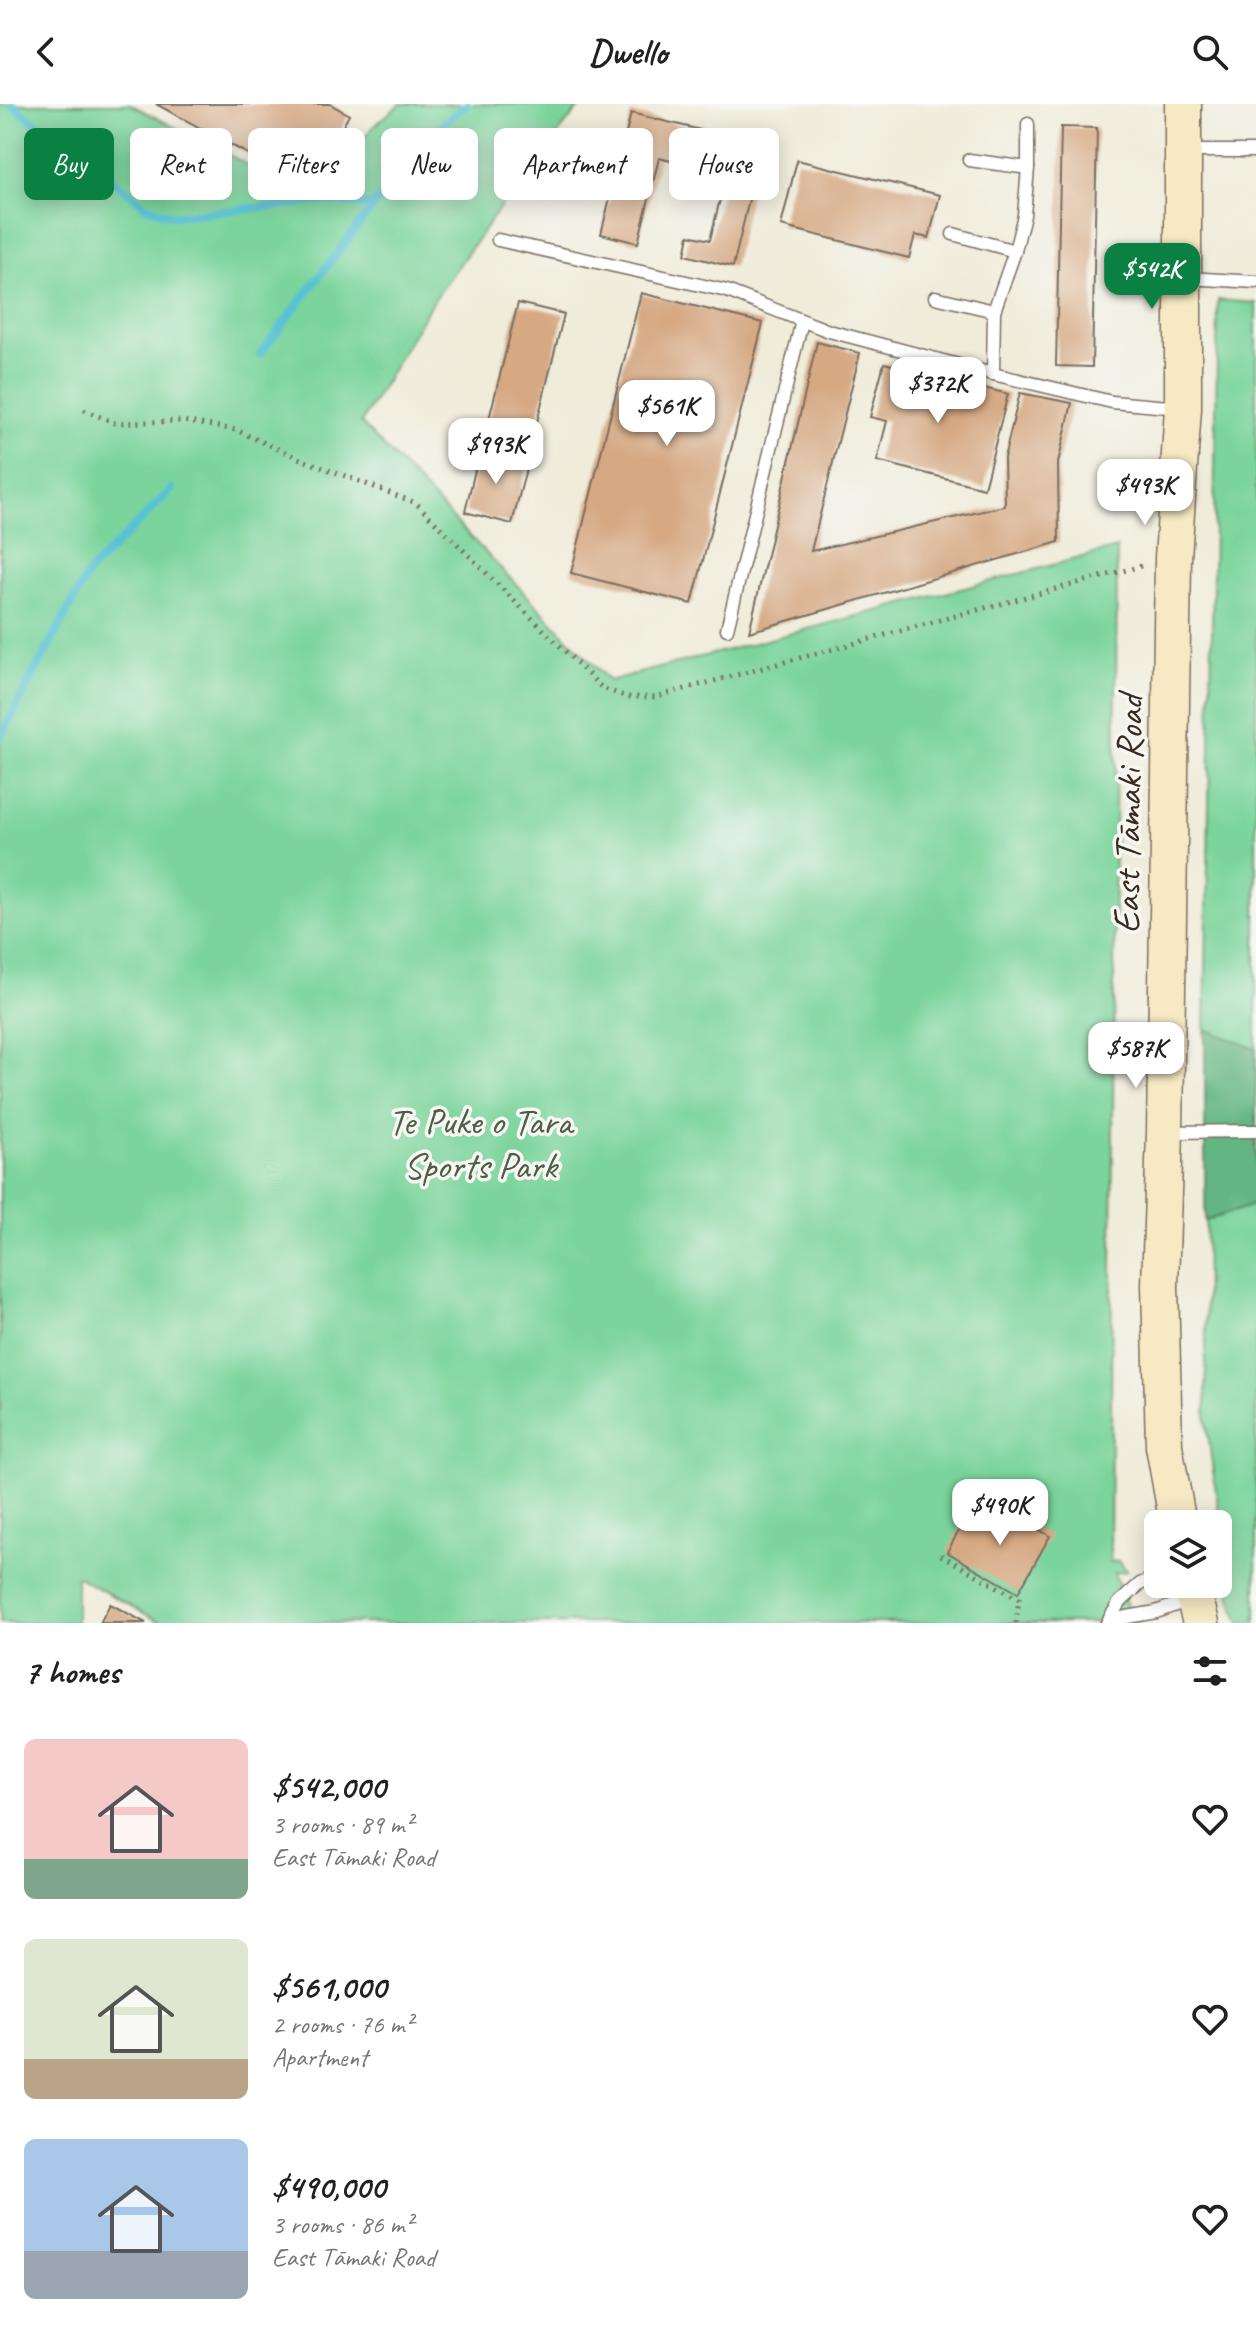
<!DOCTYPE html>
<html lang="en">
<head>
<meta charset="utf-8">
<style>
  body { margin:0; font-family:Caveat,sans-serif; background:#f2f2f2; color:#202124; height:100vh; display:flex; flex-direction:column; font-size:30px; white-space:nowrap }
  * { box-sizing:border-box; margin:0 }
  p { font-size:26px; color:#757577 }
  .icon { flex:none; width:44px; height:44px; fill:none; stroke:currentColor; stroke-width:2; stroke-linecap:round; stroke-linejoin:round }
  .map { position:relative; height:1519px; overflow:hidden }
  .side { display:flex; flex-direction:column; background:#fff; flex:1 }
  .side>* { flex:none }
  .top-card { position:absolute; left:24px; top:24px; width:800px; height:72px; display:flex; gap:16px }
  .tools { position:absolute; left:1144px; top:1406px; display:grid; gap:16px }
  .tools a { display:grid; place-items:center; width:88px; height:88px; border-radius:12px; background:#fff; box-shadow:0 4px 20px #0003; font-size:40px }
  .price { position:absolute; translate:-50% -68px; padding:0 18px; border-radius:16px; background:#fff; color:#222; font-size:26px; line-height:52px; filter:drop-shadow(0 2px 4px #0008) }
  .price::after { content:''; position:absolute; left:50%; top:48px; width:24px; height:18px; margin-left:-12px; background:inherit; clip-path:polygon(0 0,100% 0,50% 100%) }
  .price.current { background:#0b8043; color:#fff }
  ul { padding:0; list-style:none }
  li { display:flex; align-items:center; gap:24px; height:200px; padding:0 24px }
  li span { display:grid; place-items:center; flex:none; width:224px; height:160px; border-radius:12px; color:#555 }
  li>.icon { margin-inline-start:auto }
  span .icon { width:96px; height:96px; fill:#fffc; stroke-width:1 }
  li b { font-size:34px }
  h2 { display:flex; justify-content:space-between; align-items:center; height:96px; padding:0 24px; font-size:34px }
  .chip { padding:0 28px; border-radius:12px; background:#fff; box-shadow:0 4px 20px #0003; font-size:28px; line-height:72px }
  .chip.current { background:#0b8043; color:#fff }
  header { display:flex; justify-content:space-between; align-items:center; height:104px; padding:0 24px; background:#fff; font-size:36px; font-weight:700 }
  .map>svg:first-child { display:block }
  .green { fill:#7ad49b; stroke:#5a7f5c; stroke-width:2 }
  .forest { fill:#63b683; stroke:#4f7050; stroke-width:2 }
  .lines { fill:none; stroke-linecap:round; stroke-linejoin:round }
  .stream { stroke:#58c1d5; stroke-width:8 }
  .building { fill:#d6a983 }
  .service-casing { stroke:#7a6e60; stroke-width:15 }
  .secondary-casing { stroke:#7a6e60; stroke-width:39 }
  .path { stroke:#7a6e60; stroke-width:5; stroke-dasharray:2 6; stroke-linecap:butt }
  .service { stroke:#fff; stroke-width:12 }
  .secondary { stroke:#f7e9c3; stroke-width:36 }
  .labels { text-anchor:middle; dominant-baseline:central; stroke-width:7; stroke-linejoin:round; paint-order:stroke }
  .street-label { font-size:38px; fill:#3b2a1e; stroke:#f6f6f2 }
  .park-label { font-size:38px; fill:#4e5d44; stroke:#f6f6f2 }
</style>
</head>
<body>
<header><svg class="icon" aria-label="back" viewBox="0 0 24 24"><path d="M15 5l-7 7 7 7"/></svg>Dwello<svg class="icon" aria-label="search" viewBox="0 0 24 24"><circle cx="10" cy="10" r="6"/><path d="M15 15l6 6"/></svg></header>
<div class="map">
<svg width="1256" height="1519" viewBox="0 0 1256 1519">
  <rect width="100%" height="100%" fill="#f6f6f2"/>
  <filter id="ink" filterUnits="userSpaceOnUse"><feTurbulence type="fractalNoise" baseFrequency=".0125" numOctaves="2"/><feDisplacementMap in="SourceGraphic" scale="16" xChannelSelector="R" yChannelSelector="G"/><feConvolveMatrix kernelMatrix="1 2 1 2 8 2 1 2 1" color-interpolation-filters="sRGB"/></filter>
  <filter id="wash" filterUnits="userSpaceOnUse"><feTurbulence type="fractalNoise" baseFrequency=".006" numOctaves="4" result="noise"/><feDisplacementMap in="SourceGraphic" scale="32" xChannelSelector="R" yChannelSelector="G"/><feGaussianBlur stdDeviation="1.8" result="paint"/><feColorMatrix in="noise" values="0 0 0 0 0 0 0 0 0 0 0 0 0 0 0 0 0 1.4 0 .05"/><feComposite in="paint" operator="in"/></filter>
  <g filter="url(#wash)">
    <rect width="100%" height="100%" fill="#f0ecda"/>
    <!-- green -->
    <g class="green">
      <polygon points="0,0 130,0 312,94 373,23 400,0 582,0 517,80 429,203 361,319 609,577 1117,444 1110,1458 1119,1457 1127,1467 1114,1469 1134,1519 162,1519 76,1472 76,1519 0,1519"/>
      <polygon points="1218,196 1256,199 1256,1519 1240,1519 1231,1494 1206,1317 1205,925"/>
    </g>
    <!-- forest -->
    <polygon class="forest" points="1205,925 1256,945 1256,1100 1205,1117"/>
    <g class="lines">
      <!-- stream -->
      <g class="stream">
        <polyline points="11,0 149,104 174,112 327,97 372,102"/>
        <polyline points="260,250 423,37 467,0"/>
        <polyline points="0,633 89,468 172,385"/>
      </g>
    </g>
    <g id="blocks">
      <!-- building -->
      <g class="building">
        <polygon points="156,0 330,0 349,11 310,84"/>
        <polygon points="631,9 762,41 733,163 685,151 689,131 710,136 726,71 659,54 638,139 601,130"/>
        <polygon points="1061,23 1097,24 1092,263 1056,262"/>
        <polygon points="797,56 940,91 929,134 915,131 909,154 781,122"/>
        <polygon points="641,189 763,219 692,500 571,469"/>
        <polygon points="518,199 564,210 532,338 486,327"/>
        <polygon points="817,238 860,249 811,447 1005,402 1004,354 1020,289 1072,299 1058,359 1059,438 749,528"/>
        <polygon points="884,259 1008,290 984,384 877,357 887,317 870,313"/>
        <polygon points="480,345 528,357 512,420 465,408"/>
        <polygon points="996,1401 1050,1432 1018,1489 947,1448 968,1410 985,1421"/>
        <polygon points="110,1500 146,1519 100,1519"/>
      </g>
    </g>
  </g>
  <g filter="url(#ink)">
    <use href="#blocks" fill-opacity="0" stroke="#7a6e60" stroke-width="2"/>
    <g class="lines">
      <!-- service casing -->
      <g class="service-casing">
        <g id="service">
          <polyline points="1186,47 1256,47"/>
          <polyline points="969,56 1028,64"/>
          <polyline points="953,130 1015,147"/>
          <polyline points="498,136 727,187 829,227 993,270 1112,298 1180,304"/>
          <polyline points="1187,174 1256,178"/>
          <polyline points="935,193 994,207"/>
          <polyline points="993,270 994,207 1015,147 1024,111 1028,64 1028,20"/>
          <polyline points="727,525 802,217"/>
          <polyline points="1169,1028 1256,1027"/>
          <polyline points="1110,1516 1156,1508 1192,1495"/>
          <polyline points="1107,1519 1119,1499 1140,1480 1158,1472"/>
        </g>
      </g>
      <!-- secondary casing -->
      <g class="secondary-casing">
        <g id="secondary">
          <polyline points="1178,1420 1164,1342 1160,1181 1165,1028 1173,454 1183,304 1183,0"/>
          <polyline points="1191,1480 1201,1519"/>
        </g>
      </g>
      <!-- path -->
      <g class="path">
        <polyline points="84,306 115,319 183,317 236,326 298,354 416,399 602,584 627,593 655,593 1145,461"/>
        <polyline points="941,1451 1019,1495 1016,1519"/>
      </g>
      <!-- service -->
      <use href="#service" class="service"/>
      <!-- secondary -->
      <use href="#secondary" class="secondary"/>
    </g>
  </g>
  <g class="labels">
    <!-- street labels -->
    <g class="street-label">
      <text transform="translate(1128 710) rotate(-89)">East Tāmaki Road</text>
    </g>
    <!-- park labels -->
    <g class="park-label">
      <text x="480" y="1017">Te Puke o Tara<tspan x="480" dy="44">Sports Park</tspan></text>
    </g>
  </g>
</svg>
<div class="tools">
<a><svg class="icon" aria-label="layers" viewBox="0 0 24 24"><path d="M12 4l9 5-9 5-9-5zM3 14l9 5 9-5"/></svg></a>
</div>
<b class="price current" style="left:1152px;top:207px">$542K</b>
<b class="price" style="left:938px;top:321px">$372K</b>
<b class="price" style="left:667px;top:344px">$561K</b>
<b class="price" style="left:496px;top:382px">$993K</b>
<b class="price" style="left:1145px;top:423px">$493K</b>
<b class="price" style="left:1136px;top:986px">$587K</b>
<b class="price" style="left:1000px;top:1443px">$490K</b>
<div class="top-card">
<a class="chip current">Buy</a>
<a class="chip">Rent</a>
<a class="chip">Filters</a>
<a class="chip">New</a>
<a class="chip">Apartment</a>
<a class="chip">House</a>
</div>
</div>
<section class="side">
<h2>7 homes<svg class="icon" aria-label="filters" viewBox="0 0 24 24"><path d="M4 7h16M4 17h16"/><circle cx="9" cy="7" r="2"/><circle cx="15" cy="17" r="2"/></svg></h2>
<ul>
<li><span style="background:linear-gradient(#f6c9c9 75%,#7fa58c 0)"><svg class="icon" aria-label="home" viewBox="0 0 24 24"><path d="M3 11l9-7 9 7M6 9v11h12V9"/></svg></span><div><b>$542,000</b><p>3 rooms · 89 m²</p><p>East Tāmaki Road</p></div><svg class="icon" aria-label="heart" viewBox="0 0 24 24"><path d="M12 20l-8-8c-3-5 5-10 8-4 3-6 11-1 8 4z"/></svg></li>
<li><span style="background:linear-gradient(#dfe7d0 75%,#b9a48a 0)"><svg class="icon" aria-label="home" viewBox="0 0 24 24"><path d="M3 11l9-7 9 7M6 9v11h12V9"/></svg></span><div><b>$561,000</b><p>2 rooms · 76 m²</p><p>Apartment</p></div><svg class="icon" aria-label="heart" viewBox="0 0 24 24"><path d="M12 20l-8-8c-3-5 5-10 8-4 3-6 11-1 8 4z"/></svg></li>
<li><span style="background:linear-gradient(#a9c7e8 70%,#9aa5b1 0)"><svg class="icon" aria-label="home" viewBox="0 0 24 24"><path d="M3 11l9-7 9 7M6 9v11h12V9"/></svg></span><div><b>$490,000</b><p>3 rooms · 86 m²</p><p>East Tāmaki Road</p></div><svg class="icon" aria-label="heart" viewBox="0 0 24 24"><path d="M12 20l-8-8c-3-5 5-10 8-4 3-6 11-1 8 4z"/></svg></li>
</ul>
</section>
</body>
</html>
